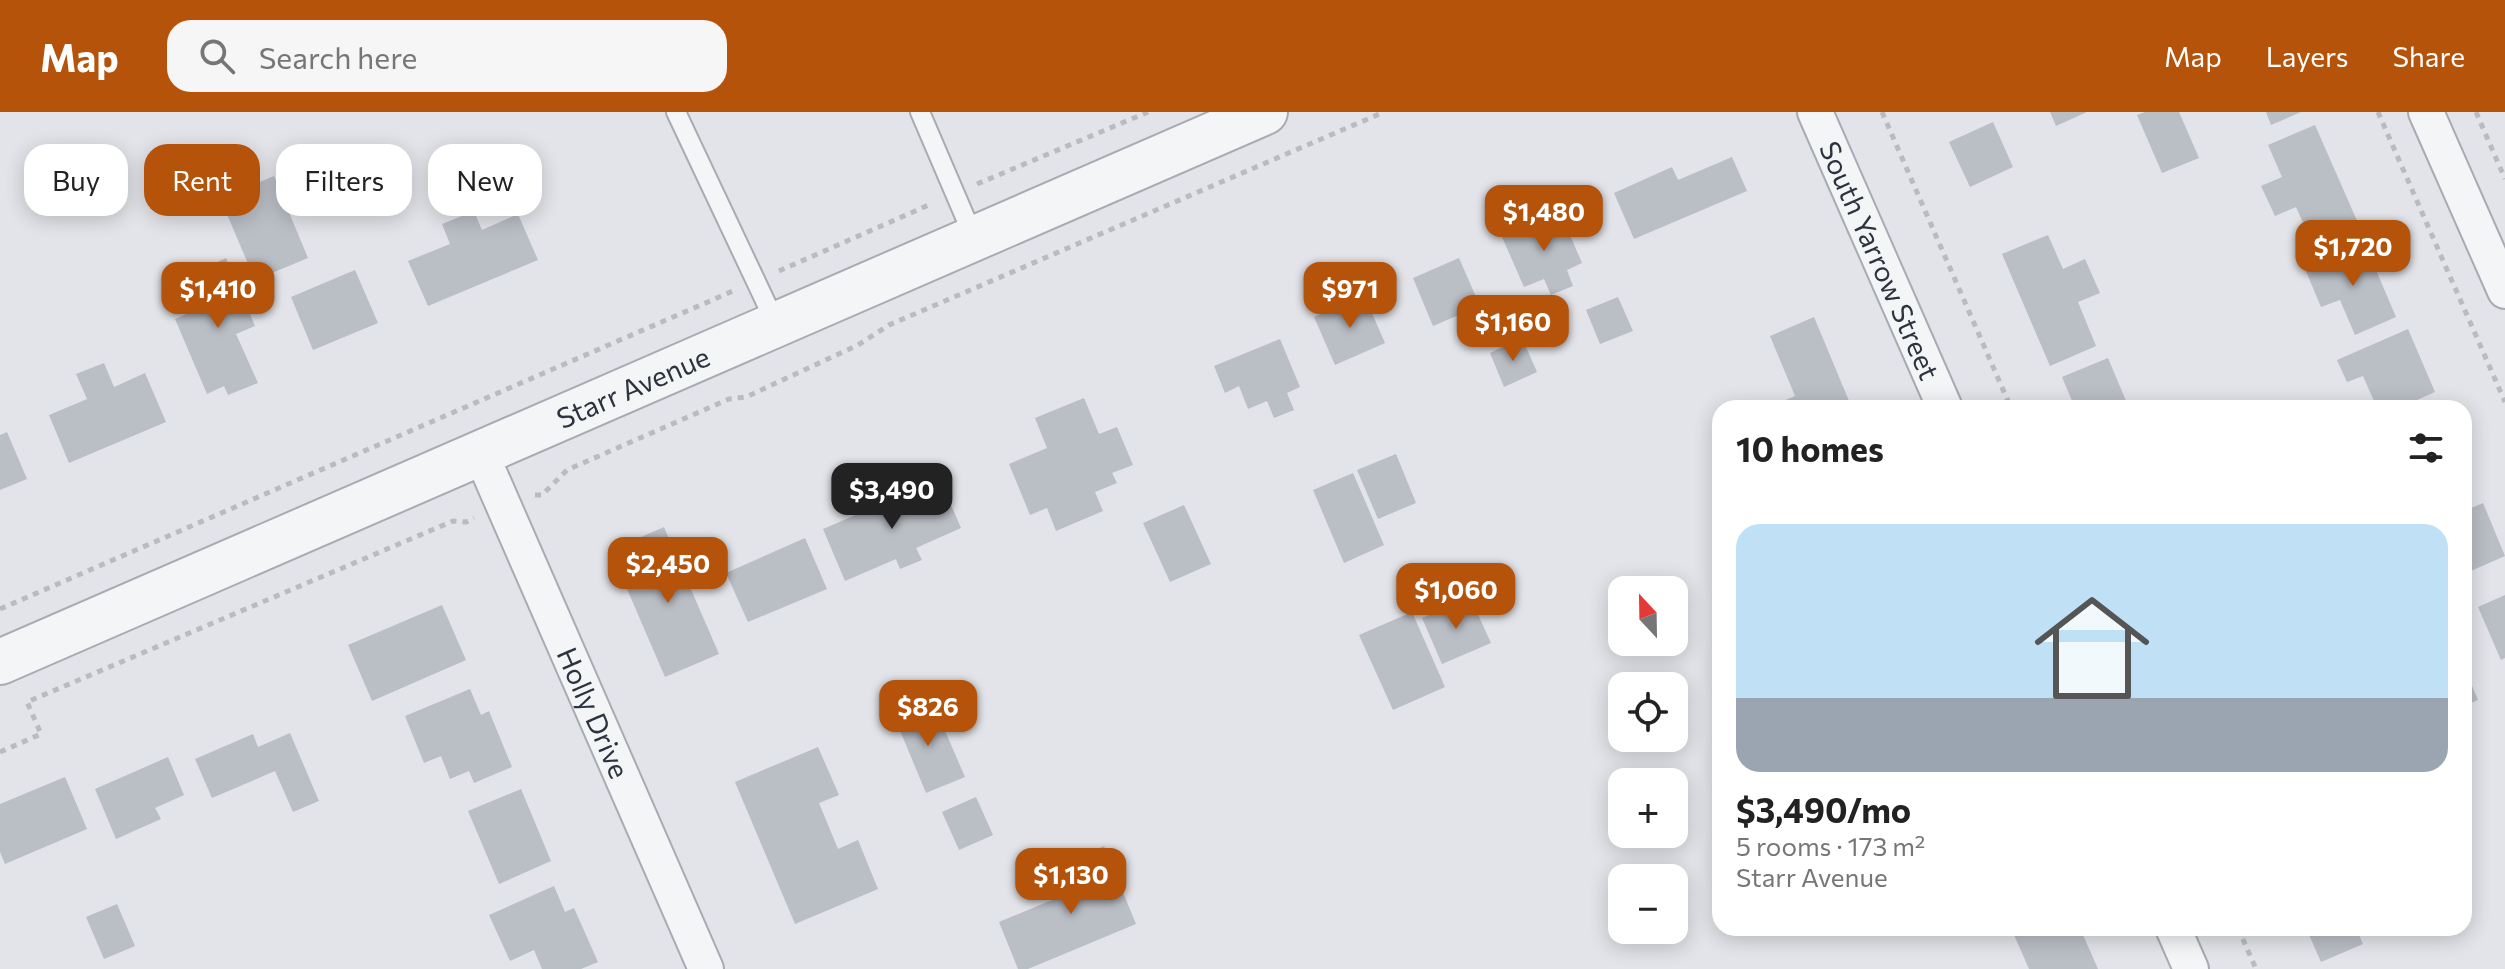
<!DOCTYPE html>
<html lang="en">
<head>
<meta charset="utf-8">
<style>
  body { margin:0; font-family:Commissioner,sans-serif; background:#f6f6f6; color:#222; height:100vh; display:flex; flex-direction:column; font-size:30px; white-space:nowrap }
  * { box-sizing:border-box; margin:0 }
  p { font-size:26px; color:#767676 }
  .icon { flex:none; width:44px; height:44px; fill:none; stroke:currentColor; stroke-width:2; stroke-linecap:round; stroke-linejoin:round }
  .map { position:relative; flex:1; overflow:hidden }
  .sheet { position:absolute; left:1712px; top:288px; width:760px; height:536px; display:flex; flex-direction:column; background:#fff; border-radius:24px; box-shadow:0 4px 20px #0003 }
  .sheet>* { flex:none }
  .hud { position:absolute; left:24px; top:32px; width:760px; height:72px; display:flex; gap:16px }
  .needle { width:52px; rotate:338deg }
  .tools { position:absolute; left:1608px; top:464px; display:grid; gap:16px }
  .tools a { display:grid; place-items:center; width:80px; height:80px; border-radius:16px; background:#fff; box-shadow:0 4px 20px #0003; font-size:40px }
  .price { position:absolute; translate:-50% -68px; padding:0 18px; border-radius:16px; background:#b45309; color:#fff; font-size:26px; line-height:52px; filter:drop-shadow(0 2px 4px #0008) }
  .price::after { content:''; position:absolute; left:50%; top:48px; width:24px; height:18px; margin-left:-12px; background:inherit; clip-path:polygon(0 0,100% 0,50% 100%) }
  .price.current { background:#222; color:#fff }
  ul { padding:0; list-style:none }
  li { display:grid; align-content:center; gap:16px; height:424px; padding:0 24px }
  li span { display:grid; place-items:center; height:248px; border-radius:24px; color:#555 }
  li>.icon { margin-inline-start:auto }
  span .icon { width:144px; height:144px; fill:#fffc; stroke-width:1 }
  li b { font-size:34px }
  h2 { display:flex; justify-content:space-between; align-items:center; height:96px; padding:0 24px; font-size:34px }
  .tag { padding:0 28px; border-radius:24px; background:#fff; box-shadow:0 4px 20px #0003; font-size:28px; line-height:72px }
  .tag.current { background:#b45309; color:#fff }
  header { display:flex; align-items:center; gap:48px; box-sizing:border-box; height:112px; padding:0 40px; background:#b45309; color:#fff }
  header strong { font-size:38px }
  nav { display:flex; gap:44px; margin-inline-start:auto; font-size:28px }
  .search { width:560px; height:72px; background:#f6f6f6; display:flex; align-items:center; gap:20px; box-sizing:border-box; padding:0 28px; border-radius:24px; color:#767676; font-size:30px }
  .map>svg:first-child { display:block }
  .building { fill:#babec5 }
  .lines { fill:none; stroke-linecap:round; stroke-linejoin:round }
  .service-casing { stroke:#a8abb3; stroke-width:22 }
  .minor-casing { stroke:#a8abb3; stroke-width:38 }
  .tertiary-casing { stroke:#a8abb3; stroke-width:48 }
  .path { stroke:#b8bbc0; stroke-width:5; stroke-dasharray:6 6; stroke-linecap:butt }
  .service { stroke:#f4f5f7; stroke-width:18 }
  .minor { stroke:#f4f5f7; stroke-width:34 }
  .tertiary { stroke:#f4f5f7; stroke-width:44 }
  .labels { text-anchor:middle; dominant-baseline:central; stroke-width:7; stroke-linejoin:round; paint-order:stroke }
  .street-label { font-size:28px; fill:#2c333f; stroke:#f1f3f6 }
</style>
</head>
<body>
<header>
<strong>Map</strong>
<div class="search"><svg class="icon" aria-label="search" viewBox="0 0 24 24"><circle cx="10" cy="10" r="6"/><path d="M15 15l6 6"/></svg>Search here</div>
<nav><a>Map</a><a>Layers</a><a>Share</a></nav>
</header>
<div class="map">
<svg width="2505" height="857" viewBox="0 0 2505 857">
  <rect width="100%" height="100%" fill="#e2e4e9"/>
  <!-- building -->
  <g class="building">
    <polygon points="2050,0 2087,0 2056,14"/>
    <polygon points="2145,0 2179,0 2199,46 2162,61 2137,3"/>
    <polygon points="2266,0 2301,0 2271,13"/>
    <polygon points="1993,10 2013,55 1970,75 1949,30"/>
    <polygon points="2315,13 2358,111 2312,131 2296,95 2275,104 2261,74 2282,65 2268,33"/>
    <polygon points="1732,45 1747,79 1634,127 1614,81 1672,55 1678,68"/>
    <polygon points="274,64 308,146 255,168 220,86"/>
    <polygon points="474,99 482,118 518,102 538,148 428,194 408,149 450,132 442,112"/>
    <polygon points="1560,100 1582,151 1567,158 1573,174 1551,183 1544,167 1524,175 1502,125"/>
    <polygon points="2048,123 2063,157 2085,147 2100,181 2078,190 2096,234 2050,254 2002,142"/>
    <polygon points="2365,132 2396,205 2355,223 2340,188 2321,195 2305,157"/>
    <polygon points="226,146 255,214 236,222 258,271 228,283 224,274 207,282 175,207 202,195 188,163"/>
    <polygon points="1459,146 1480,194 1433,214 1413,166"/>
    <polygon points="355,158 378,211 313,238 291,185"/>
    <polygon points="1364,183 1385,231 1335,253 1314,205"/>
    <polygon points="1618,185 1633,219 1600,232 1586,198"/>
    <polygon points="1814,205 1852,296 1767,296 1795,284 1770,224"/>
    <polygon points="2408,217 2435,280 2399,296 2377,296 2363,264 2347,270 2337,248"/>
    <polygon points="1522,226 1537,260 1504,275 1490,241"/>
    <polygon points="1280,227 1300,275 1287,281 1294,298 1274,306 1267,289 1248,297 1239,274 1225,281 1214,254"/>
    <polygon points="2108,246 2129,296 2075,296 2062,265"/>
    <polygon points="104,251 114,275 145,261 166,310 69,351 49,303 87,287 76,262"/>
    <polygon points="1084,286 1099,322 1117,315 1133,353 1112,361 1117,371 1095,380 1103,399 1056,419 1047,396 1030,403 1009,352 1047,336 1035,306"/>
    <polygon points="7,320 27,367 0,378 0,323"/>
    <polygon points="1396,342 1416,391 1378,407 1357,358"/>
    <polygon points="1353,361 1384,433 1344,451 1313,378"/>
    <polygon points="940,367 961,416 916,436 922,448 900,457 896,447 845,469 823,417"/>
    <polygon points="2483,391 2505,444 2464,462 2464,399"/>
    <polygon points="1184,393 1211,452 1170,470 1143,411"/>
    <polygon points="664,415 719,542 665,565 627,477 641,471 625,432"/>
    <polygon points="805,426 827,477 748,510 726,461"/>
    <polygon points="2505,483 2505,546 2501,548 2478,495"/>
    <polygon points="1470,485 1491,531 1442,552 1422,506"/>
    <polygon points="442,493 466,548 372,589 348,533"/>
    <polygon points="1412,500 1445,575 1393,598 1359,523"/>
    <polygon points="2464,555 2478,588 2464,594"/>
    <polygon points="470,577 481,603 489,599 512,655 474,671 469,659 450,667 441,644 424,651 405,604"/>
    <polygon points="907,585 919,613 939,605 965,665 926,681 889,592"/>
    <polygon points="290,621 319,689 293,700 275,659 212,686 195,647 253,622 258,635"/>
    <polygon points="818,635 839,683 819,691 838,737 858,728 878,777 795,812 735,670"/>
    <polygon points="168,645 184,683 155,696 161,707 116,727 95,677"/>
    <polygon points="65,665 87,717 5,752 0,740 0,692"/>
    <polygon points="521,677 551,749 499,772 468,699"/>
    <polygon points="976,685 993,723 959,738 942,700"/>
    <polygon points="1104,734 1136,812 1028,857 1018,857 999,810 1088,773 1077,746"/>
    <polygon points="554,774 565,800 574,796 598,850 581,857 542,857 534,838 510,849 489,803"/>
    <polygon points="117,792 135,834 104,847 86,805"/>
    <polygon points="2011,816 2080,816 2098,857 2029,857"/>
    <polygon points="2306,816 2356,816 2363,832 2321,850"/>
  </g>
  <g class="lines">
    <!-- service casing -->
    <g class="service-casing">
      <g id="service">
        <polyline points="676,0 776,212"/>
        <polyline points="920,0 974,126"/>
      </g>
    </g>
    <!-- minor casing -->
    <g class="minor-casing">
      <g id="minor">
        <path id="s1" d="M1815 0 1945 296"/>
        <polyline points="2426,0 2505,179"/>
        <path id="s2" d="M481 342 706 857"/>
        <polyline points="2173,816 2191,857"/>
      </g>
    </g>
    <!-- tertiary casing -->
    <g class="tertiary-casing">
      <g id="tertiary">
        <path id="s3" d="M0 550 1265 0"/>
      </g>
    </g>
    <!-- path -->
    <g class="path">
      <polyline points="1882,0 2011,296"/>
      <polyline points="2378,0 2505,290"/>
      <polyline points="2476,0 2505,67"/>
      <polyline points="977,72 1148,0"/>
      <polyline points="779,159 931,92"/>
      <polyline points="535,383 542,383 567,358 729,287 746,285 858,233 889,213 1384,0"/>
      <polyline points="0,497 733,179"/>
      <polyline points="0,640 41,622 27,590 453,409 466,410 474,406"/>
      <polyline points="2238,816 2256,857"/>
    </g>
    <!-- service -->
    <use href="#service" class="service"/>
    <!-- minor -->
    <use href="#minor" class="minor"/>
    <!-- tertiary -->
    <use href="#tertiary" class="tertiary"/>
  </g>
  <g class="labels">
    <!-- street labels -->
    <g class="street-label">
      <text stroke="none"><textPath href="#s1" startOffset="162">South Yarrow Street</textPath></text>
      <text stroke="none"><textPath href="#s3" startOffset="690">Starr Avenue</textPath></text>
      <text stroke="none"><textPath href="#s2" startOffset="282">Holly Drive</textPath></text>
    </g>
  </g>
</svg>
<div class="tools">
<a><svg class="needle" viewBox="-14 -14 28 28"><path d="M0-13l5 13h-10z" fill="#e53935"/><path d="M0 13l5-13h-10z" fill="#767676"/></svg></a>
<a><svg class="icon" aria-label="locate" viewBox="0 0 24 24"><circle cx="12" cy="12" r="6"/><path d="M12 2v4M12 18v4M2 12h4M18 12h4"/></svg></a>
<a>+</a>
<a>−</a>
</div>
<b class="price" style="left:1544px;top:141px">$1,480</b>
<b class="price" style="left:2353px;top:176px">$1,720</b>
<b class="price" style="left:218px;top:218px">$1,410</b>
<b class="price" style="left:1350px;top:218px">$971</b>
<b class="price" style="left:1513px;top:251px">$1,160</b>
<b class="price current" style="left:892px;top:419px">$3,490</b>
<b class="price" style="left:668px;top:493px">$2,450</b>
<b class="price" style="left:1456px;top:519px">$1,060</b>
<b class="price" style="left:928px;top:636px">$826</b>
<b class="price" style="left:1071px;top:804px">$1,130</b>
<div class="hud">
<a class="tag">Buy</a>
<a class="tag current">Rent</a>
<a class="tag">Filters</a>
<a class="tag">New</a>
</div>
<section class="sheet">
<h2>10 homes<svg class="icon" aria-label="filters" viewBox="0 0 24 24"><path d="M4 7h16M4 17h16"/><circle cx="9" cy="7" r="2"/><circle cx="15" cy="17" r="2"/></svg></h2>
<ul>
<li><span style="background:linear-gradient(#bfe0f5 70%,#9aa5b1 0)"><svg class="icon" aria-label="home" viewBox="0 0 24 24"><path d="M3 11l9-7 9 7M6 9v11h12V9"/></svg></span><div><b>$3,490/mo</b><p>5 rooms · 173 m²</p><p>Starr Avenue</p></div></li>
</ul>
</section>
</div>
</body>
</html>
